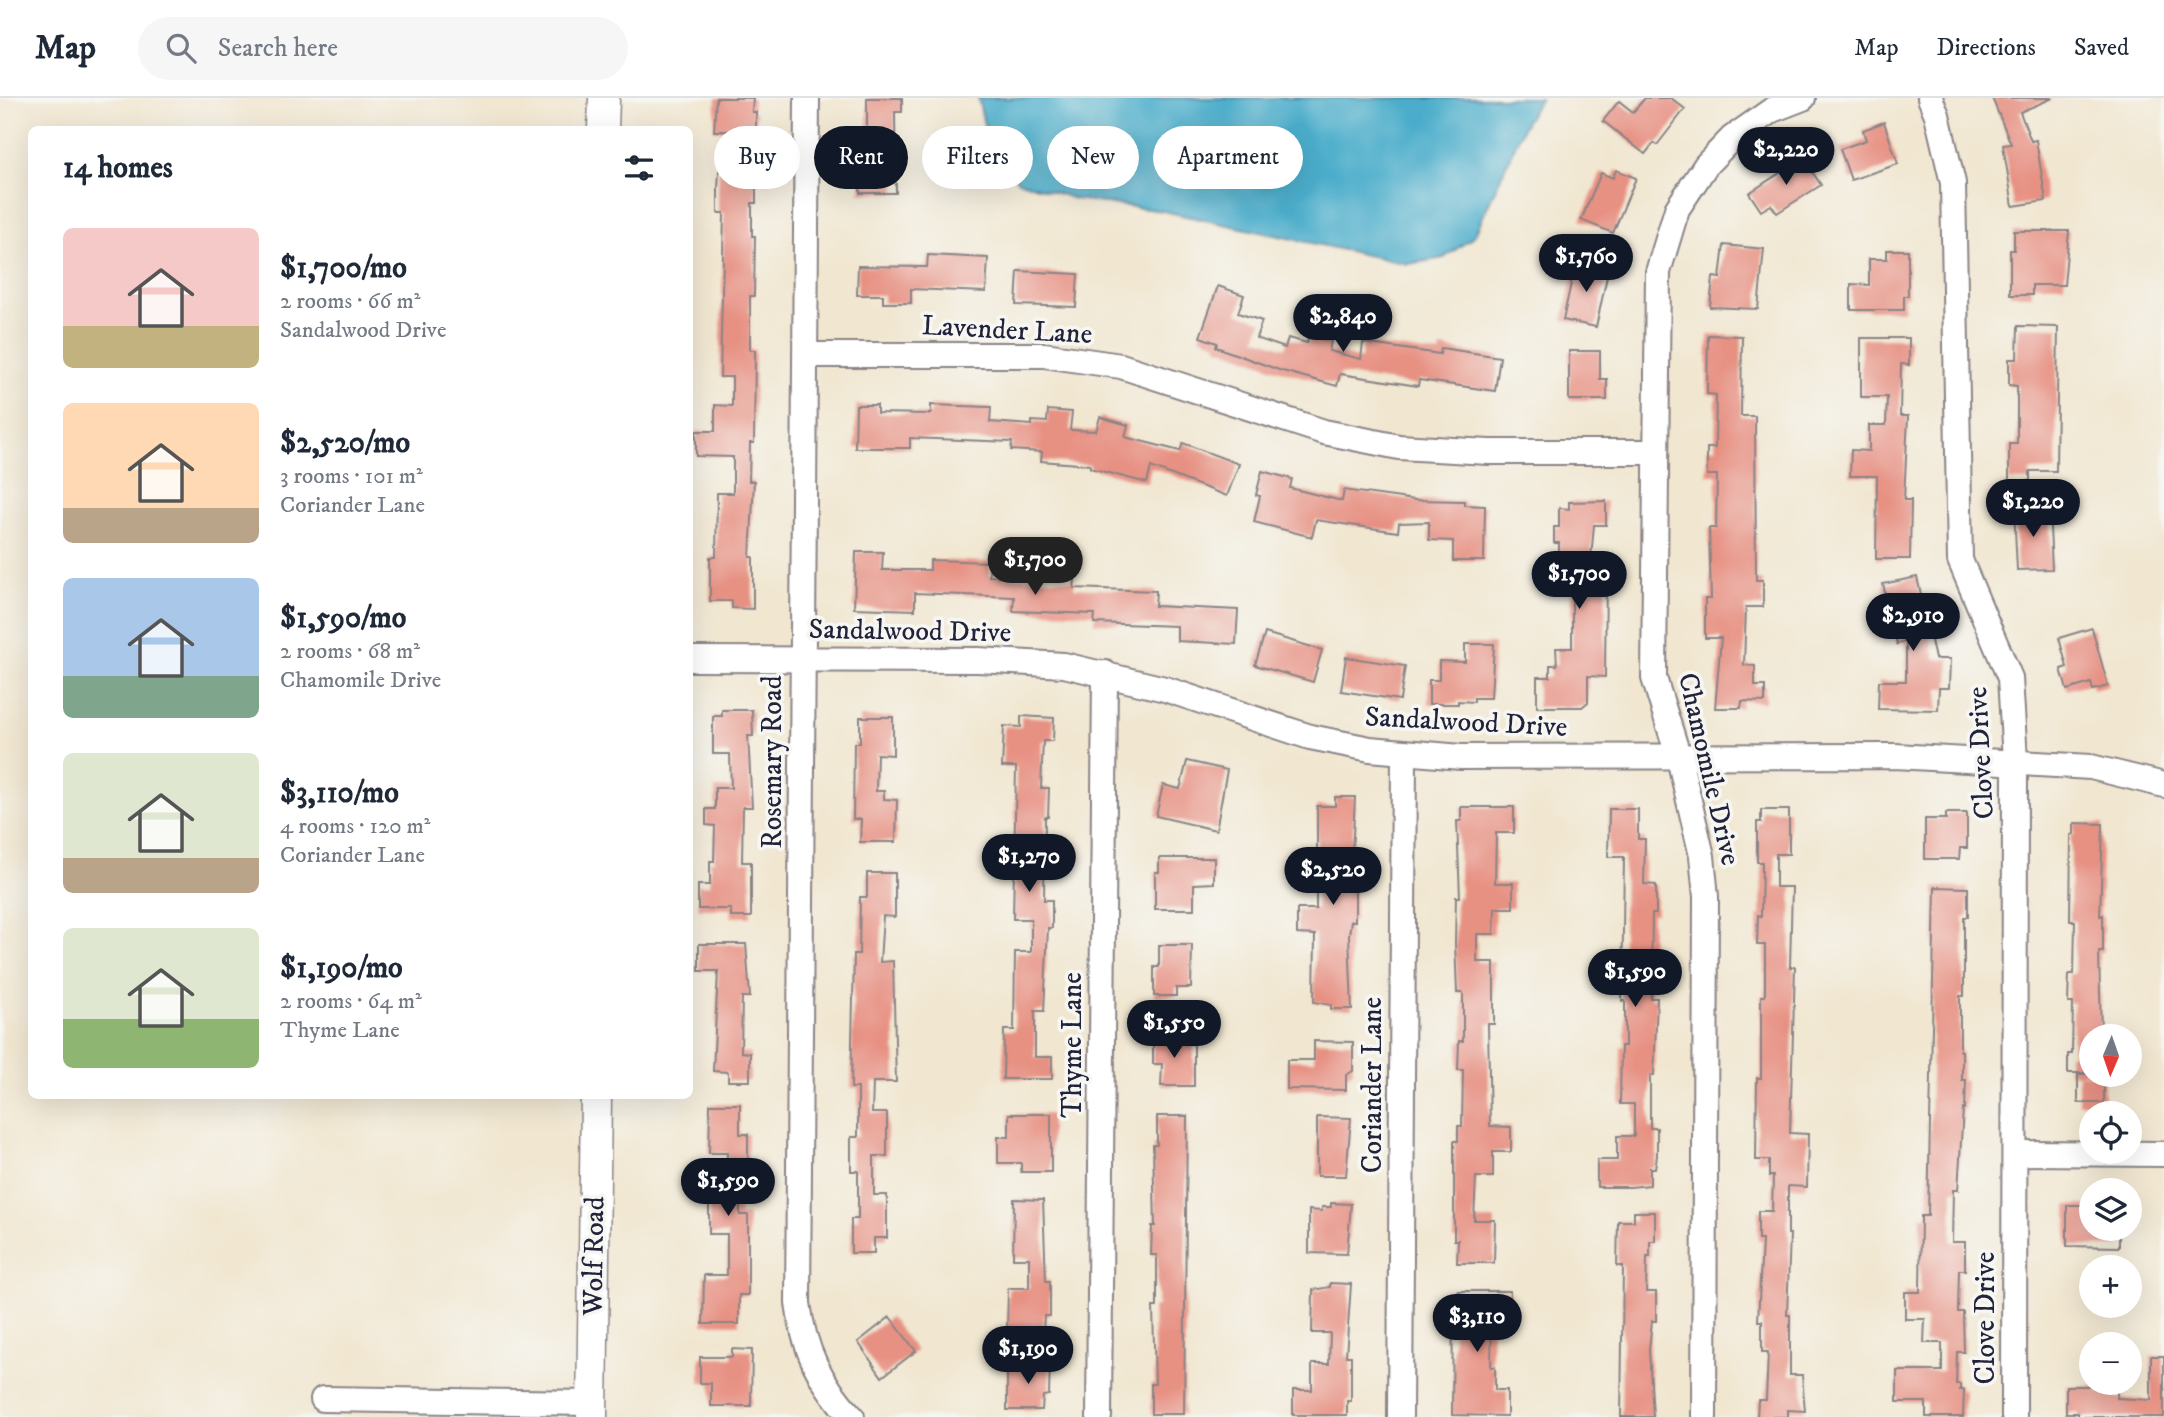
<!DOCTYPE html>
<html lang="en">
<head>
<meta charset="utf-8">
<style>
  body { margin:0; font-family:"IM FELL DW Pica",serif; background:#f6f6f7; color:#1f2937; height:100vh; display:flex; flex-direction:column; font-size:26px; white-space:nowrap }
  * { box-sizing:border-box; margin:0 }
  p { font-size:23px; color:#747a83 }
  .icon { flex:none; width:38px; height:38px; fill:none; stroke:currentColor; stroke-width:2; stroke-linecap:round; stroke-linejoin:round }
  .map { position:relative; flex:1; overflow:hidden }
  .sheet { position:absolute; left:28px; top:28px; width:665px; height:973px; display:flex; flex-direction:column; background:#fff; border-radius:10px; box-shadow:0 7px 28px #0002 }
  .sheet>* { flex:none }
  .top-card { position:absolute; left:714px; top:28px; width:665px; height:63px; display:flex; gap:14px }
  .needle { width:46px; rotate:182deg }
  .tools { position:absolute; left:2079px; top:926px; display:grid; gap:14px }
  .tools a { display:grid; place-items:center; width:63px; height:63px; border-radius:50%; background:#fff; box-shadow:0 7px 28px #0002; font-size:35px }
  .price { position:absolute; translate:-50% -60px; padding:0 16px; border-radius:24px; background:#111827; color:#fff; font-size:23px; line-height:46px; filter:drop-shadow(0 2px 4px #0008) }
  .price::after { content:''; position:absolute; left:50%; top:42px; width:21px; height:16px; margin-left:-10px; background:inherit; clip-path:polygon(0 0,100% 0,50% 100%) }
  .price.on { background:#222; color:#fff }
  ul { padding:0; list-style:none }
  li { display:flex; align-items:center; gap:21px; height:175px; padding:0 35px }
  li span { display:grid; place-items:center; flex:none; width:196px; height:140px; border-radius:10px; color:#555 }
  li>.icon { margin-inline-start:auto }
  span .icon { width:84px; height:84px; fill:#fffc; stroke-width:1 }
  li b { font-size:30px }
  h2 { display:flex; justify-content:space-between; align-items:center; height:84px; padding:0 35px; font-size:30px }
  .pill { padding:0 24px; border-radius:32px; background:#fff; box-shadow:0 7px 28px #0002; font-size:24px; line-height:63px }
  .pill.on { background:#111827; color:#fff }
  header { display:flex; align-items:center; gap:42px; box-sizing:border-box; height:98px; padding:0 35px; background:#fff; border-bottom:2px solid #e0e1e3 }
  header strong { font-size:33px }
  nav { display:flex; gap:38px; margin-inline-start:auto; font-size:24px }
  .search { width:490px; height:63px; background:#f6f6f7; display:flex; align-items:center; gap:18px; box-sizing:border-box; padding:0 24px; border-radius:38px; color:#747a83; font-size:26px }
  .map>svg:first-child { display:block }
  .water { fill:#4cadcb; stroke:#376883; stroke-width:2 }
  .building { fill:#e79183 }
  .lines { fill:none; stroke-linecap:round; stroke-linejoin:round }
  .minor-casing { stroke:#8a8486; stroke-width:28 }
  .major-casing { stroke:#8a8486; stroke-width:33 }
  .minor { stroke:#fff; stroke-width:24 }
  .major { stroke:#fff; stroke-width:30 }
  .labels { text-anchor:middle; dominant-baseline:central; stroke-width:7; stroke-linejoin:round; paint-order:stroke }
  .street-label { font-size:28px; fill:#22223b; stroke:#f6f6f2 }
</style>
</head>
<body>
<header>
<strong>Map</strong>
<div class="search"><svg class="icon" aria-label="search" viewBox="0 0 24 24"><circle cx="10" cy="10" r="6"/><path d="M15 15l6 6"/></svg>Search here</div>
<nav><a>Map</a><a>Directions</a><a>Saved</a></nav>
</header>
<div class="map">
<svg width="2164" height="1319" viewBox="0 0 2164 1319">
  <rect width="100%" height="100%" fill="#f6f6f2"/>
  <filter id="ink" filterUnits="userSpaceOnUse"><feTurbulence type="fractalNoise" baseFrequency=".0143" numOctaves="2"/><feDisplacementMap in="SourceGraphic" scale="14" xChannelSelector="R" yChannelSelector="G"/><feConvolveMatrix kernelMatrix="1 2 1 2 8 2 1 2 1" color-interpolation-filters="sRGB"/></filter>
  <filter id="wash" filterUnits="userSpaceOnUse"><feTurbulence type="fractalNoise" baseFrequency=".00686" numOctaves="4" result="noise"/><feDisplacementMap in="SourceGraphic" scale="28" xChannelSelector="R" yChannelSelector="G"/><feGaussianBlur stdDeviation="1.57" result="paint"/><feColorMatrix in="noise" values="0 0 0 0 0 0 0 0 0 0 0 0 0 0 0 0 0 1.4 0 .05"/><feComposite in="paint" operator="in"/></filter>
  <g filter="url(#wash)">
    <rect width="100%" height="100%" fill="#f1e7d1"/>
    <!-- water -->
    <polygon class="water" points="978,0 1541,0 1526,23 1474,138 1444,160 1408,166 1163,113 1075,101 1018,83 989,49"/>
    <g id="blocks">
      <!-- building -->
      <g class="building">
        <polygon points="716,0 753,0 752,14 756,14 756,105 752,105 752,138 755,138 754,198 750,198 750,252 755,252 754,345 750,345 749,383 754,383 750,459 753,459 753,511 732,510 732,503 710,503 710,459 716,459 717,395 733,395 733,359 696,358 696,333 715,333 715,307 732,308 732,279 720,279 724,115 718,115 718,90 719,73 735,73 735,39 731,39 731,33 714,33"/>
        <polygon points="867,0 902,0 902,14 895,14 896,95 860,95 860,48 864,47 864,36 867,36"/>
        <polygon points="1645,0 1671,0 1685,11 1657,47 1654,45 1645,56 1603,23 1619,3 1633,14"/>
        <polygon points="1992,0 2053,0 2020,14 2031,43 2036,42 2046,103 2013,108 2003,47 2011,46"/>
        <polygon points="1884,24 1898,66 1851,82 1840,51 1866,42 1863,32"/>
        <polygon points="1803,60 1821,87 1777,115 1771,107 1761,113 1749,95"/>
        <polygon points="1616,72 1636,80 1613,135 1581,122 1601,75 1613,80"/>
        <polygon points="2014,133 2069,133 2064,187 2032,187 2032,197 2010,197 2010,152 2014,152"/>
        <polygon points="1724,147 1764,151 1758,211 1710,209 1713,179 1720,180"/>
        <polygon points="1887,152 1908,152 1908,198 1904,198 1904,212 1851,212 1851,186 1869,187 1869,161 1887,161"/>
        <polygon points="928,157 988,160 986,194 911,191 911,205 883,205 883,197 857,197 858,168 927,169"/>
        <polygon points="1576,162 1609,169 1596,229 1563,222"/>
        <polygon points="1018,173 1078,176 1076,209 1016,207"/>
        <polygon points="1218,188 1244,197 1238,215 1262,223 1256,240 1285,250 1288,240 1307,245 1309,237 1331,243 1329,253 1361,261 1363,245 1440,256 1441,250 1500,259 1495,293 1419,282 1418,288 1340,276 1337,288 1279,272 1216,249 1217,245 1200,239"/>
        <polygon points="2018,228 2058,229 2056,373 2030,373 2030,383 2009,383 2009,346 2017,346 2017,288 2009,287 2009,261 2017,261"/>
        <polygon points="1708,237 1742,238 1741,318 1755,318 1756,482 1763,482 1763,509 1746,509 1744,567 1755,568 1755,588 1765,588 1765,604 1742,603 1741,610 1715,610 1721,540 1705,540 1705,501 1711,501 1709,430 1716,430 1717,377 1707,377 1707,350 1715,350 1716,297 1707,296"/>
        <polygon points="1861,240 1909,240 1909,267 1901,266 1900,318 1908,318 1904,402 1911,402 1910,461 1876,461 1877,378 1850,378 1851,352 1869,353 1869,327 1886,327 1887,299 1861,299"/>
        <polygon points="1569,253 1600,253 1600,281 1607,281 1607,302 1569,302"/>
        <polygon points="856,307 877,307 877,315 931,316 931,307 991,309 990,324 1032,327 1032,323 1047,324 1048,312 1072,314 1070,332 1096,333 1100,319 1128,327 1125,339 1180,353 1183,345 1239,366 1227,398 1151,369 1147,385 1090,370 1090,367 1041,363 1042,354 1011,352 1012,344 910,340 910,350 855,350"/>
        <polygon points="1262,373 1292,381 1290,390 1342,403 1344,392 1415,402 1464,403 1464,407 1485,408 1484,463 1453,463 1453,443 1429,442 1429,424 1399,425 1398,434 1316,422 1312,439 1254,424 1260,398 1256,397"/>
        <polygon points="1606,403 1606,427 1594,427 1590,472 1606,473 1605,579 1588,578 1588,604 1582,609 1537,609 1537,579 1550,579 1550,567 1557,567 1556,550 1572,550 1572,455 1559,455 1559,445 1554,445 1554,429 1559,429 1559,410 1569,411 1569,404"/>
        <polygon points="2049,409 2052,471 2017,472 2014,411"/>
        <polygon points="856,454 883,454 882,472 930,472 930,462 990,464 989,478 1075,482 1074,490 1156,493 1155,508 1238,512 1236,546 1177,543 1177,528 1094,525 1095,516 1013,513 1014,499 915,495 915,512 854,510"/>
        <polygon points="1917,479 1935,561 1950,561 1949,590 1939,590 1938,612 1878,611 1879,583 1906,583 1906,543 1897,546 1883,486"/>
        <polygon points="2092,530 2108,588 2093,592 2091,585 2067,592 2061,571 2067,569 2059,540"/>
        <polygon points="1265,535 1322,552 1313,584 1255,567"/>
        <polygon points="1465,546 1494,546 1491,600 1474,600 1474,604 1458,603 1458,606 1429,606 1429,582 1439,582 1439,563 1465,564"/>
        <polygon points="1346,559 1405,568 1400,602 1341,593"/>
        <polygon points="722,612 752,612 753,638 748,638 752,709 743,709 742,764 751,764 751,819 731,819 731,811 698,811 698,787 710,787 710,763 714,763 715,728 706,727 706,711 715,711 715,690 731,690 730,656 713,656 713,618 722,618"/>
        <polygon points="1021,618 1054,620 1053,643 1043,643 1041,690 1049,690 1048,719 1045,719 1044,802 1052,802 1052,830 1048,830 1044,913 1035,913 1035,959 1052,959 1052,981 1003,981 1004,932 1014,932 1015,854 1031,854 1031,821 1013,821 1016,669 1002,669 1004,628 1021,629"/>
        <polygon points="860,619 893,619 893,657 877,656 876,693 884,693 884,701 897,702 896,744 860,744 861,721 853,721 854,645 860,645"/>
        <polygon points="1187,663 1227,672 1216,732 1156,718 1163,687 1180,691"/>
        <polygon points="1335,699 1355,699 1351,777 1355,777 1355,823 1351,823 1349,837 1352,911 1331,911 1331,907 1314,904 1315,837 1297,836 1297,811 1316,811 1316,785 1333,786 1333,756 1317,756 1317,708 1335,708"/>
        <polygon points="1461,709 1514,709 1514,735 1496,735 1495,785 1513,785 1513,810 1495,810 1494,836 1477,836 1477,864 1494,864 1494,926 1488,926 1490,1028 1511,1029 1511,1054 1493,1054 1493,1079 1476,1079 1474,1122 1495,1122 1494,1165 1457,1165 1458,1142 1454,1142 1454,1043 1458,1043 1458,1028 1462,1028 1463,972 1458,972 1459,943 1463,943 1463,895 1457,895 1455,844 1456,799 1460,799 1457,723 1461,723"/>
        <polygon points="1609,711 1638,711 1638,741 1645,741 1644,786 1656,787 1656,816 1652,816 1651,900 1657,900 1656,926 1654,977 1650,977 1650,1030 1657,1030 1657,1058 1655,1070 1650,1070 1650,1087 1630,1089 1597,1089 1597,1062 1617,1062 1617,1038 1634,1038 1634,1006 1620,1006 1621,948 1625,948 1625,903 1622,903 1624,759 1608,759"/>
        <polygon points="1761,712 1789,712 1789,756 1776,756 1776,789 1792,789 1790,869 1795,869 1790,1035 1808,1036 1807,1089 1788,1088 1788,1136 1790,1136 1787,1217 1790,1217 1790,1277 1802,1277 1805,1313 1788,1312 1788,1319 1757,1319 1758,1302 1766,1302 1768,1254 1762,1254 1762,1223 1758,1223 1762,1142 1758,1142 1758,1113 1772,1113 1773,1078 1769,1078 1769,1062 1756,1062 1757,980 1761,980 1761,898 1765,898 1765,847 1757,847 1758,817 1761,818 1762,764 1757,764 1757,724 1761,724"/>
        <polygon points="1946,715 1967,715 1967,750 1960,750 1959,761 1925,761 1925,721 1946,721"/>
        <polygon points="2074,725 2103,726 2100,818 2103,817 2103,854 2099,854 2101,936 2091,936 2091,975 2068,975 2068,956 2072,956 2073,905 2068,905 2069,876 2074,876 2075,823 2070,823 2071,737 2074,736"/>
        <polygon points="1159,760 1214,760 1214,785 1194,786 1194,811 1155,811 1155,774 1159,774"/>
        <polygon points="867,775 895,775 895,819 883,818 880,864 893,863 896,984 873,984 872,1015 887,1015 887,1058 874,1058 874,1097 887,1097 887,1140 874,1140 874,1155 851,1155 851,1121 858,1121 858,1073 851,1073 851,1039 858,1039 858,990 851,990 854,856 859,856 860,799 867,799"/>
        <polygon points="1935,789 1968,790 1968,819 1964,819 1964,898 1960,898 1960,953 1962,953 1962,982 1966,982 1965,1011 1963,1011 1958,1092 1953,1092 1952,1144 1965,1144 1965,1172 1959,1172 1958,1214 1963,1214 1964,1254 1957,1254 1956,1286 1960,1286 1960,1292 1964,1292 1963,1319 1926,1319 1926,1304 1897,1304 1897,1273 1942,1273 1942,1245 1924,1245 1925,1221 1905,1221 1905,1194 1920,1194 1921,1118 1928,1118"/>
        <polygon points="699,846 746,846 750,899 742,899 741,954 750,955 750,983 728,983 728,974 713,973 718,873 699,873"/>
        <polygon points="1159,847 1192,847 1191,890 1176,890 1176,898 1154,898 1154,869 1159,869"/>
        <polygon points="1153,936 1175,936 1175,941 1182,941 1183,946 1194,946 1194,988 1161,988 1162,966 1153,966"/>
        <polygon points="1314,943 1353,944 1353,973 1346,977 1346,992 1287,991 1287,962 1314,962"/>
        <rect x="2078" y="976" width="26" height="29"/>
        <polygon points="710,1006 740,1006 740,1036 748,1036 748,1064 740,1064 740,1117 748,1117 748,1197 739,1197 739,1226 703,1226 704,1177 727,1177 727,1136 709,1136 709,1087 726,1087 727,1055 709,1055"/>
        <polygon points="1009,1016 1051,1016 1051,1074 1021,1074 1021,1065 998,1065 998,1039 1009,1039"/>
        <polygon points="1157,1018 1187,1018 1184,1316 1151,1316 1151,1286 1155,1286 1153,1209 1157,1209 1157,1157 1151,1157 1152,1128 1155,1128 1153,1047 1157,1047"/>
        <polygon points="1317,1019 1351,1020 1346,1078 1317,1078"/>
        <polygon points="1014,1101 1043,1102 1046,1183 1050,1183 1050,1218 1044,1218 1043,1233 1007,1233 1008,1190 1029,1190 1029,1160 1013,1160"/>
        <polygon points="1331,1105 1351,1106 1347,1156 1309,1155 1309,1112 1322,1113 1322,1109 1331,1109"/>
        <polygon points="2067,1107 2089,1107 2091,1130 2119,1130 2119,1149 2067,1148"/>
        <polygon points="1634,1114 1655,1114 1655,1143 1650,1143 1650,1159 1647,1159 1646,1194 1656,1194 1656,1223 1652,1223 1649,1252 1653,1319 1621,1319 1623,1168 1617,1168 1618,1123 1634,1123"/>
        <polygon points="1330,1185 1351,1186 1346,1258 1351,1258 1351,1303 1347,1303 1347,1317 1293,1317 1293,1292 1312,1292 1312,1266 1329,1266 1330,1235 1312,1235 1313,1192 1330,1189"/>
        <polygon points="1457,1193 1510,1193 1510,1218 1492,1218 1491,1269 1495,1269 1495,1292 1507,1292 1507,1318 1452,1317 1453,1207 1457,1207"/>
        <polygon points="890,1219 916,1253 882,1279 858,1244"/>
        <polygon points="732,1251 752,1252 751,1308 711,1308 711,1285 700,1285 700,1259 732,1259"/>
        <polygon points="2151,1258 2164,1258 2164,1319 2078,1319 2078,1315 2066,1315 2066,1288 2117,1288 2117,1300 2151,1302"/>
        <polygon points="1028,1261 1050,1262 1049,1297 1043,1298 1042,1312 1007,1312 1007,1269 1028,1269"/>
      </g>
    </g>
  </g>
  <g filter="url(#ink)">
    <use href="#blocks" fill-opacity="0" stroke="#8a8486" stroke-width="2"/>
    <g class="lines">
      <!-- minor casing -->
      <g class="minor-casing">
        <g id="minor">
          <path d="M807 0 798 1205C804 1252 820 1285 852 1319"/>
          <polyline points="1930,0 1937,17 1953,85 1960,462 2010,580 2015,662 2014,1319"/>
          <polyline points="806,257 1044,257 1121,268 1324,334 1399,349 1489,354 1656,354"/>
          <polyline points="690,561 978,562 1064,567 1165,591 1310,639 1370,651 1461,659 1895,658 2091,669 2164,687"/>
          <polyline points="2015,1055 2164,1056"/>
          <polyline points="323,1301 592,1305"/>
          <polyline points="1099,1319 1105,575"/>
          <polyline points="1400,1319 1404,655"/>
          <polyline points="1704,1319 1706,799 1702,758 1679,660 1654,580 1658,174 1677,111 1706,67 1732,40 1772,12 1803,0"/>
        </g>
      </g>
      <!-- major casing -->
      <g class="major-casing">
        <g id="major">
          <polyline points="603,32 604,0"/>
          <polyline points="592,1319 596,998"/>
        </g>
      </g>
      <!-- minor -->
      <use href="#minor" class="minor"/>
      <!-- major -->
      <use href="#major" class="major"/>
    </g>
  </g>
  <g class="labels">
    <!-- street labels -->
    <g class="street-label">
      <text transform="translate(1007 232) rotate(3)">Lavender Lane</text>
      <text transform="translate(910 533) rotate(1)">Sandalwood Drive</text>
      <text transform="translate(1466 624) rotate(3)">Sandalwood Drive</text>
      <text transform="translate(1981 655) rotate(-93)">Clove Drive</text>
      <text transform="translate(772 664) rotate(-90)">Rosemary Road</text>
      <text transform="translate(1709 671) rotate(77)">Chamomile Drive</text>
      <text transform="translate(1072 947) rotate(-90)">Thyme Lane</text>
      <text transform="translate(1372 987) rotate(-90)">Coriander Lane</text>
      <text transform="translate(594 1158) rotate(-89)">Wolf Road</text>
      <text transform="translate(1985 1220) rotate(-90)">Clove Drive</text>
    </g>
  </g>
</svg>
<div class="tools">
<a><svg class="needle" viewBox="-14 -14 28 28"><path d="M0-13l5 13h-10z" fill="#e53935"/><path d="M0 13l5-13h-10z" fill="#747a83"/></svg></a>
<a><svg class="icon" aria-label="locate" viewBox="0 0 24 24"><circle cx="12" cy="12" r="6"/><path d="M12 2v4M12 18v4M2 12h4M18 12h4"/></svg></a>
<a><svg class="icon" aria-label="layers" viewBox="0 0 24 24"><path d="M12 4l9 5-9 5-9-5zM3 14l9 5 9-5"/></svg></a>
<a>+</a>
<a>−</a>
</div>
<b class="price" style="left:1786px;top:89px">$2,220</b>
<b class="price" style="left:1586px;top:196px">$1,760</b>
<b class="price" style="left:1343px;top:256px">$2,840</b>
<b class="price" style="left:2033px;top:441px">$1,220</b>
<b class="price on" style="left:1035px;top:499px">$1,700</b>
<b class="price" style="left:1579px;top:513px">$1,700</b>
<b class="price" style="left:1913px;top:555px">$2,910</b>
<b class="price" style="left:1029px;top:796px">$1,270</b>
<b class="price" style="left:1333px;top:809px">$2,520</b>
<b class="price" style="left:1635px;top:911px">$1,590</b>
<b class="price" style="left:1174px;top:962px">$1,550</b>
<b class="price" style="left:728px;top:1120px">$1,590</b>
<b class="price" style="left:1477px;top:1256px">$3,110</b>
<b class="price" style="left:1028px;top:1288px">$1,190</b>
<div class="top-card">
<a class="pill">Buy</a>
<a class="pill on">Rent</a>
<a class="pill">Filters</a>
<a class="pill">New</a>
<a class="pill">Apartment</a>
</div>
<section class="sheet">
<h2>14 homes<svg class="icon" aria-label="filters" viewBox="0 0 24 24"><path d="M4 7h16M4 17h16"/><circle cx="9" cy="7" r="2"/><circle cx="15" cy="17" r="2"/></svg></h2>
<ul>
<li><span style="background:linear-gradient(#f6c9c9 70%,#c2b280 0)"><svg class="icon" aria-label="home" viewBox="0 0 24 24"><path d="M3 11l9-7 9 7M6 9v11h12V9"/></svg></span><div><b>$1,700/mo</b><p>2 rooms · 66 m²</p><p>Sandalwood Drive</p></div></li>
<li><span style="background:linear-gradient(#ffd9b3 75%,#b9a48a 0)"><svg class="icon" aria-label="home" viewBox="0 0 24 24"><path d="M3 11l9-7 9 7M6 9v11h12V9"/></svg></span><div><b>$2,520/mo</b><p>3 rooms · 101 m²</p><p>Coriander Lane</p></div></li>
<li><span style="background:linear-gradient(#a9c7e8 70%,#7fa58c 0)"><svg class="icon" aria-label="home" viewBox="0 0 24 24"><path d="M3 11l9-7 9 7M6 9v11h12V9"/></svg></span><div><b>$1,590/mo</b><p>2 rooms · 68 m²</p><p>Chamomile Drive</p></div></li>
<li><span style="background:linear-gradient(#dfe7d0 75%,#b9a48a 0)"><svg class="icon" aria-label="home" viewBox="0 0 24 24"><path d="M3 11l9-7 9 7M6 9v11h12V9"/></svg></span><div><b>$3,110/mo</b><p>4 rooms · 120 m²</p><p>Coriander Lane</p></div></li>
<li><span style="background:linear-gradient(#dfe7d0 65%,#8fb573 0)"><svg class="icon" aria-label="home" viewBox="0 0 24 24"><path d="M3 11l9-7 9 7M6 9v11h12V9"/></svg></span><div><b>$1,190/mo</b><p>2 rooms · 64 m²</p><p>Thyme Lane</p></div></li>
</ul>
</section>
</div>
</body>
</html>
